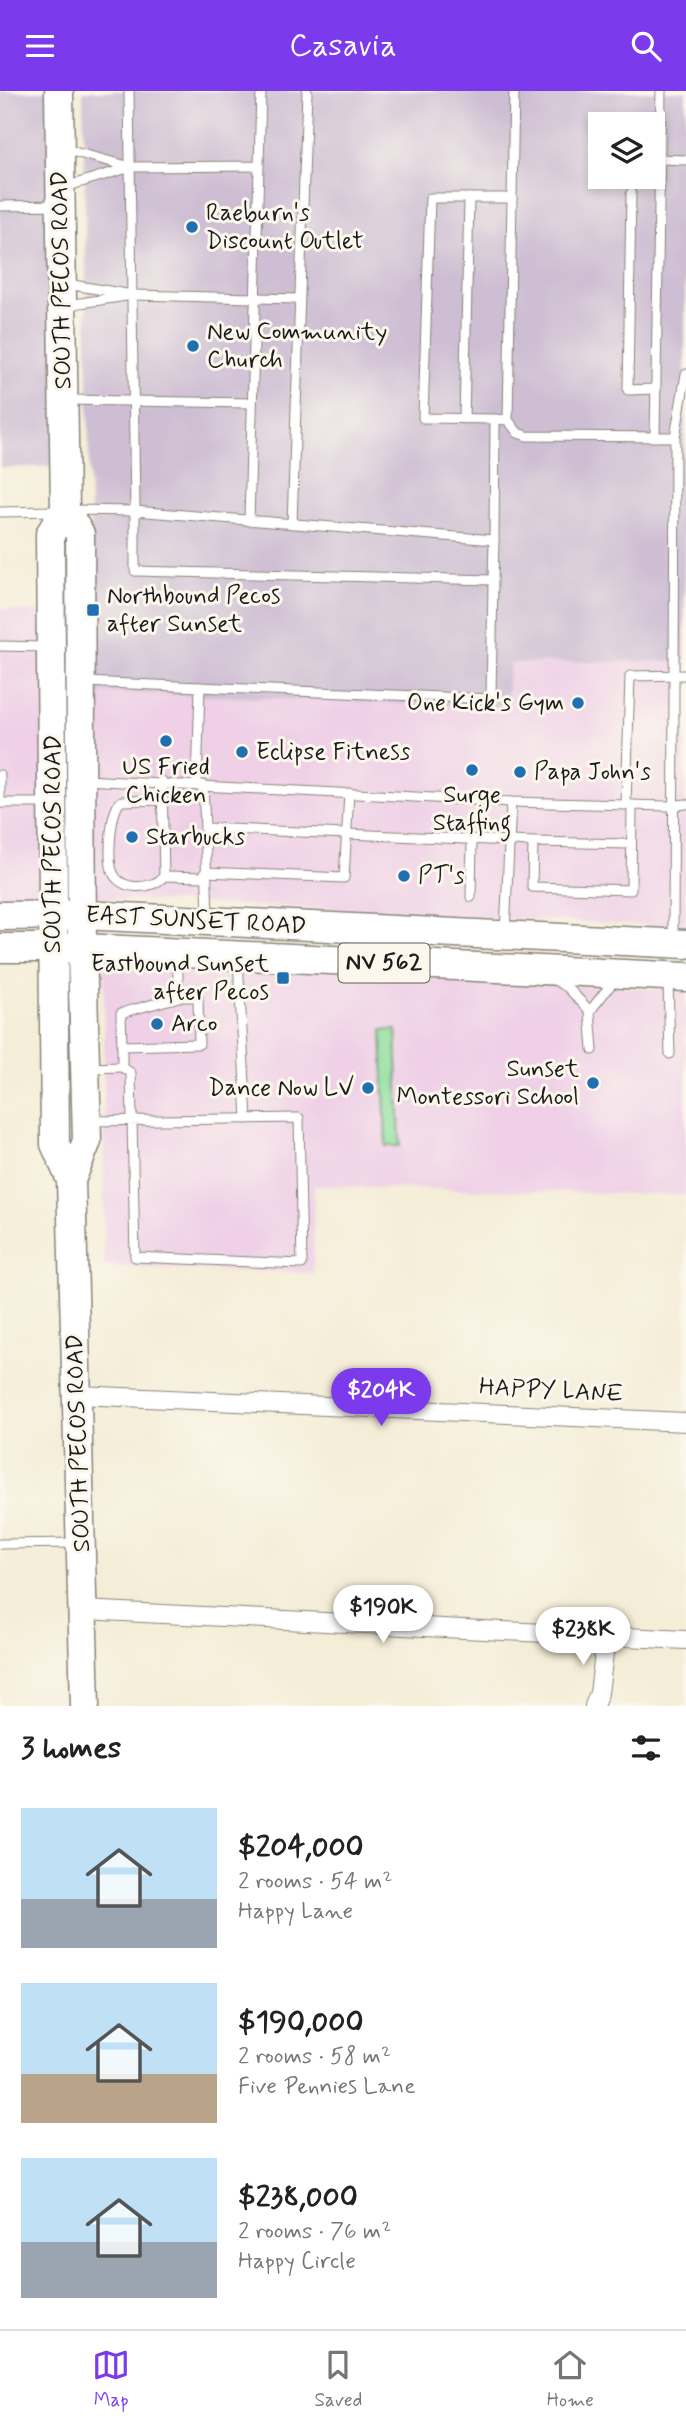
<!DOCTYPE html>
<html lang="en">
<head>
<meta charset="utf-8">
<style>
  body { margin:0; font-family:Mynerve,sans-serif; background:#f2f2f2; color:#222; height:100vh; display:flex; flex-direction:column; font-size:26px; white-space:nowrap }
  * { box-sizing:border-box; margin:0 }
  p { font-size:23px; color:#767676 }
  .icon { flex:none; width:38px; height:38px; fill:none; stroke:currentColor; stroke-width:2; stroke-linecap:round; stroke-linejoin:round }
  .map { position:relative; height:1615px; overflow:hidden }
  .panel { display:flex; flex-direction:column; background:#fff; flex:1 }
  .panel>* { flex:none }
  .fabs { position:absolute; left:588px; top:21px; display:grid; gap:14px }
  .fabs a { display:grid; place-items:center; width:77px; height:77px; border-radius:0px; background:#fff; box-shadow:0 4px 10px #0003; font-size:35px }
  .price { position:absolute; translate:-50% -60px; padding:0 16px; border-radius:24px; background:#fff; color:#222; font-size:23px; line-height:46px; filter:drop-shadow(0 2px 4px #0008) }
  .price::after { content:''; position:absolute; left:50%; top:42px; width:21px; height:16px; margin-left:-10px; background:inherit; clip-path:polygon(0 0,100% 0,50% 100%) }
  .price.on { background:#7c3aed; color:#fff }
  ul { padding:0; list-style:none }
  li { display:flex; align-items:center; gap:21px; height:175px; padding:0 21px }
  li span { display:grid; place-items:center; flex:none; width:196px; height:140px; border-radius:0px; color:#555 }
  li>.icon { margin-inline-start:auto }
  span .icon { width:84px; height:84px; fill:#fffc; stroke-width:1 }
  li b { font-size:30px }
  h2 { display:flex; justify-content:space-between; align-items:center; height:84px; padding:0 21px; font-size:30px }
  header { display:flex; justify-content:space-between; align-items:center; height:91px; padding:0 21px; background:#7c3aed; color:#fff; font-size:32px; font-weight:600 }
  .tab-bar { display:flex; justify-content:space-around; align-items:center; height:98px; border-top:2px solid #e0e0e0; background:#fff; font-size:19px; color:#767676 }
  .tab-bar a { display:grid; justify-items:center; gap:4px }
  .tab-bar .on { color:#7c3aed }
  .map>svg:first-child { display:block }
  .built { fill:#efd0e7 }
  .industrial { fill:#cdbed3; fill-rule:evenodd }
  .green { fill:#8edf9e; stroke:#557e5d; stroke-width:2 }
  .lines { fill:none; stroke-linecap:round; stroke-linejoin:round }
  .lane-casing { stroke:#88847a; stroke-width:11 }
  .street-casing { stroke:#88847a; stroke-width:20 }
  .primary-casing { stroke:#88847a; stroke-width:31 }
  .lane { stroke:#fff; stroke-width:9 }
  .street { stroke:#fff; stroke-width:18 }
  .primary { stroke:#fff; stroke-width:28 }
  .poi-dot { fill:#1f6fb2; stroke:#fbf7ec; stroke-width:2.5 }
  .labels { text-anchor:middle; dominant-baseline:central; stroke-width:6; stroke-linejoin:round; paint-order:stroke }
  .shield { fill:#fbf7ec; stroke:#5f5e5a; stroke-width:2 }
  .shield-label { font-size:23px; font-weight:bold; fill:#1c1c1c }
  .poi-label { font-size:24px; fill:#1c1c1c; stroke:#fbf7ec; text-anchor:start }
  .street-label { font-size:24px; fill:#1c1c1c; stroke:#fbf7ec }
</style>
</head>
<body>
<header><svg class="icon" aria-label="menu" viewBox="0 0 24 24"><path d="M4 6h16M4 12h16M4 18h16"/></svg>Casavia<svg class="icon" aria-label="search" viewBox="0 0 24 24"><circle cx="10" cy="10" r="6"/><path d="M15 15l6 6"/></svg></header>
<div class="map">
<svg width="686" height="1615" viewBox="0 0 686 1615">
  <rect width="100%" height="100%" fill="#fbf7ec"/>
  <filter id="ink" filterUnits="userSpaceOnUse"><feTurbulence type="fractalNoise" baseFrequency=".0143" numOctaves="2"/><feDisplacementMap in="SourceGraphic" scale="14" xChannelSelector="R" yChannelSelector="G"/><feConvolveMatrix kernelMatrix="1 2 1 2 8 2 1 2 1" color-interpolation-filters="sRGB"/></filter>
  <filter id="wash" filterUnits="userSpaceOnUse"><feTurbulence type="fractalNoise" baseFrequency=".00686" numOctaves="4" result="noise"/><feDisplacementMap in="SourceGraphic" scale="28" xChannelSelector="R" yChannelSelector="G"/><feGaussianBlur stdDeviation="1.57" result="paint"/><feColorMatrix in="noise" values="0 0 0 0 0 0 0 0 0 0 0 0 0 0 0 0 0 1.4 0 .05"/><feComposite in="paint" operator="in"/></filter>
  <g filter="url(#wash)">
    <rect width="100%" height="100%" fill="#f4edd7"/>
    <!-- built -->
    <g class="built">
      <polygon points="684,305 686,836 116,808 0,808 0,518 68,522 70,600 505,616 509,572 684,570"/>
      <polygon points="104,865 686,900 686,1104 314,1095 313,1182 104,1175"/>
    </g>
    <!-- industrial -->
    <g class="industrial">
      <polygon points="0,0 59,0 65,375 0,377"/>
      <path d="M83 0H686L684 570 510 572 506 616 93 601ZM600 33H653V86H600Z"/>
    </g>
    <!-- green -->
    <polygon class="green" points="382,939 396,939 400,1055 386,1055"/>
  </g>
  <g filter="url(#ink)">
    <g class="lines">
      <!-- lane casing -->
      <g class="lane-casing">
        <g id="lane">
          <polyline points="129,0 135,420 494,449 493,489"/>
          <polyline points="63,58 131,76 65,96"/>
          <polyline points="660,68 686,69"/>
          <polyline points="131,76 259,75 261,0"/>
          <polyline points="631,102 628,299 656,298"/>
          <polyline points="512,107 514,0"/>
          <polyline points="0,115 58,114"/>
          <polyline points="67,193 133,204 67,214"/>
          <polyline points="133,204 299,208"/>
          <polyline points="65,309 252,312"/>
          <polyline points="464,328 469,107"/>
          <polyline points="508,329 518,342 527,345 675,346 673,850"/>
          <polyline points="655,346 661,0"/>
          <polyline points="675,346 686,283"/>
          <polyline points="72,419 135,420 135,480 493,489 491,608 200,596"/>
          <polyline points="0,421 58,420"/>
          <polyline points="249,430 259,75"/>
          <polyline points="292,433 307,0"/>
          <polyline points="494,449 495,328 423,327 430,107 512,107 508,329 495,328"/>
          <polyline points="0,555 46,556"/>
          <polyline points="85,591 200,596 197,693"/>
          <polyline points="0,684 0,712"/>
          <polyline points="84,689 511,711 667,715 686,713"/>
          <polyline points="162,690 164,785 205,786"/>
          <polyline points="203,694 205,737"/>
          <path d="M163 709 122 710C110 716 108 766 112 779 118 800 152 800 164 785"/>
          <polyline points="0,712 48,712"/>
          <polyline points="626,714 630,585 686,584"/>
          <polyline points="631,753 533,751 532,796 631,799 632,714"/>
          <polyline points="205,781 344,787 349,702"/>
          <polyline points="471,806 472,749"/>
          <polyline points="208,827 205,737 533,751"/>
          <polyline points="505,842 511,711"/>
          <polyline points="177,864 179,906 198,906 199,953 122,955 121,922 179,906"/>
          <polyline points="238,869 247,1028"/>
          <polyline points="553,888 567,896 590,920 616,887"/>
          <polyline points="668,890 670,963"/>
          <polyline points="590,920 593,959"/>
          <polyline points="89,977 122,976 122,955"/>
          <polyline points="91,1030 299,1027 302,1173 135,1166 131,982 122,976"/>
          <polyline points="0,1453 79,1452"/>
        </g>
      </g>
      <!-- street casing -->
      <g class="street-casing">
        <g id="street">
          <polyline points="78,1304 686,1331"/>
          <polyline points="83,1519 686,1549"/>
          <polyline points="594,1615 599,1602 606,1546"/>
        </g>
      </g>
      <!-- primary casing -->
      <g class="primary-casing">
        <g id="primary">
          <polyline points="59,0 65,419 80,443 82,857 87,1050 71,1089"/>
          <polyline points="65,419 50,443 55,1053 71,1089 85,1615"/>
          <polyline points="0,825 82,824 686,853"/>
          <polyline points="0,857 82,857 686,886"/>
        </g>
      </g>
      <!-- lane -->
      <use href="#lane" class="lane"/>
      <!-- street -->
      <use href="#street" class="street"/>
      <!-- primary -->
      <use href="#primary" class="primary"/>
    </g>
  </g>
  <!-- markers -->
  <g class="poi-dot">
    <circle cx="192" cy="136" r="7"/>
    <circle cx="193" cy="255" r="7"/>
    <rect x="86" y="512" width="14" height="14" rx="3.5"/>
    <circle cx="578" cy="612" r="7"/>
    <circle cx="166" cy="650" r="7"/>
    <circle cx="242" cy="661" r="7"/>
    <circle cx="472" cy="679" r="7"/>
    <circle cx="520" cy="681" r="7"/>
    <circle cx="132" cy="746" r="7"/>
    <circle cx="404" cy="785" r="7"/>
    <rect x="276" y="880" width="14" height="14" rx="3.5"/>
    <circle cx="157" cy="933" r="7"/>
    <circle cx="593" cy="992" r="7"/>
    <circle cx="368" cy="997" r="7"/>
  </g>
  <g class="labels">
    <!-- shield labels -->
    <rect class="shield" x="338.5" y="852.5" width="91" height="39" rx="5"/>
    <g class="shield-label">
      <text x="384" y="872">NV 562</text>
    </g>
    <!-- poi labels -->
    <g class="poi-label">
      <text x="206" y="122">Raeburn's<tspan x="206" dy="28">Discount Outlet</tspan></text>
      <text x="207" y="241">New Community<tspan x="207" dy="28">Church</tspan></text>
      <text x="107" y="505">Northbound Pecos<tspan x="107" dy="28">after Sunset</tspan></text>
      <text x="564" y="612" text-anchor="end">One Kick's Gym</text>
      <text x="256" y="661">Eclipse Fitness</text>
      <text x="166" y="676" text-anchor="middle">US Fried<tspan x="166" dy="28">Chicken</tspan></text>
      <text x="534" y="681">Papa John's</text>
      <text x="472" y="704" text-anchor="middle">Surge<tspan x="472" dy="28">Staffing</tspan></text>
      <text x="146" y="746">Starbucks</text>
      <text x="418" y="785">PT's</text>
      <text x="269" y="873" text-anchor="end">Eastbound Sunset<tspan x="269" dy="28">after Pecos</tspan></text>
      <text x="171" y="933">Arco</text>
      <text x="579" y="978" text-anchor="end">Sunset<tspan x="579" dy="28">Montessori School</tspan></text>
      <text x="354" y="997" text-anchor="end">Dance Now LV</text>
    </g>
    <!-- street labels -->
    <g class="street-label">
      <text transform="translate(62 189) rotate(-91)">SOUTH PECOS ROAD</text>
      <text transform="translate(53 753) rotate(-90)">SOUTH PECOS ROAD</text>
      <text transform="translate(196 830) rotate(3)">EAST SUNSET ROAD</text>
      <text transform="translate(551 1300) rotate(3)">HAPPY LANE</text>
      <text transform="translate(79 1352) rotate(-92)">SOUTH PECOS ROAD</text>
    </g>
  </g>
</svg>
<div class="fabs">
<a><svg class="icon" aria-label="layers" viewBox="0 0 24 24"><path d="M12 4l9 5-9 5-9-5zM3 14l9 5 9-5"/></svg></a>
</div>
<b class="price on" style="left:381px;top:1337px">$204K</b>
<b class="price" style="left:383px;top:1554px">$190K</b>
<b class="price" style="left:583px;top:1576px">$238K</b>
</div>
<section class="panel">
<h2>3 homes<svg class="icon" aria-label="filters" viewBox="0 0 24 24"><path d="M4 7h16M4 17h16"/><circle cx="9" cy="7" r="2"/><circle cx="15" cy="17" r="2"/></svg></h2>
<ul>
<li><span style="background:linear-gradient(#bfe0f5 65%,#9aa5b1 0)"><svg class="icon" aria-label="home" viewBox="0 0 24 24"><path d="M3 11l9-7 9 7M6 9v11h12V9"/></svg></span><div><b>$204,000</b><p>2 rooms · 54 m²</p><p>Happy Lane</p></div></li>
<li><span style="background:linear-gradient(#bfe0f5 65%,#b9a48a 0)"><svg class="icon" aria-label="home" viewBox="0 0 24 24"><path d="M3 11l9-7 9 7M6 9v11h12V9"/></svg></span><div><b>$190,000</b><p>2 rooms · 58 m²</p><p>Five Pennies Lane</p></div></li>
<li><span style="background:linear-gradient(#bfe0f5 60%,#9aa5b1 0)"><svg class="icon" aria-label="home" viewBox="0 0 24 24"><path d="M3 11l9-7 9 7M6 9v11h12V9"/></svg></span><div><b>$238,000</b><p>2 rooms · 76 m²</p><p>Happy Circle</p></div></li>
</ul>
</section>
<nav class="tab-bar">
<a class="on"><svg class="icon" aria-label="map" viewBox="0 0 24 24"><path d="M3 6l6-2 6 2 6-2v14l-6 2-6-2-6 2zM9 4v14M15 6v14"/></svg>Map</a>
<a><svg class="icon" aria-label="saved" viewBox="0 0 24 24"><path d="M7 4h10v16l-5-4-5 4z"/></svg>Saved</a>
<a><svg class="icon" aria-label="home" viewBox="0 0 24 24"><path d="M3 11l9-7 9 7M6 9v11h12V9"/></svg>Home</a>
</nav>
</body>
</html>
